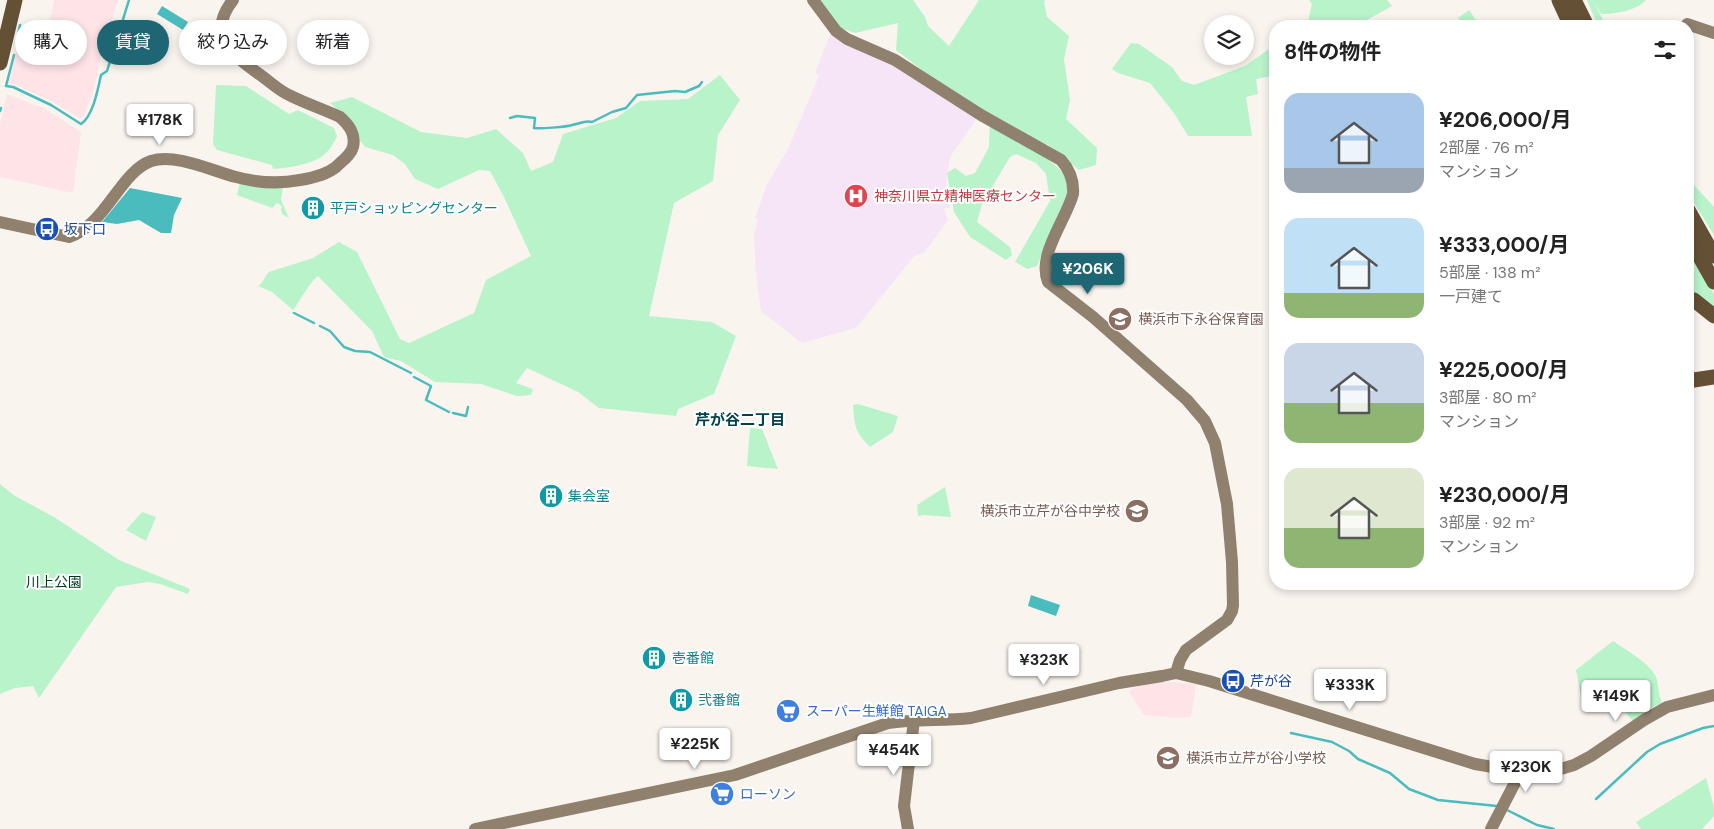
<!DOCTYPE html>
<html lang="ja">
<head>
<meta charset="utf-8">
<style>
  body { margin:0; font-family:"DM Sans","Noto Sans JP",sans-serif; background:#f2f2f2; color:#222; height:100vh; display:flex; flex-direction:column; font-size:19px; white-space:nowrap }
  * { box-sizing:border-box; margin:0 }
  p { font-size:16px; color:#767676 }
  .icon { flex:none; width:28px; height:28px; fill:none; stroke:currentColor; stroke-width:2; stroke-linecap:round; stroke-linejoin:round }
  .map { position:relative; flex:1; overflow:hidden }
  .details { position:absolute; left:1269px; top:20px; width:425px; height:570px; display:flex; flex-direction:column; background:#fff; border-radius:20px; box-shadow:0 2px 8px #0003 }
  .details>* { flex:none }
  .banner { position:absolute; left:15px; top:20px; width:475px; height:45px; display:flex; gap:10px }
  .tools { position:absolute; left:1204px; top:15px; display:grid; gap:10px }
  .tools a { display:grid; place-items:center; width:50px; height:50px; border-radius:50%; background:#fff; box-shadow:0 2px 8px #0003; font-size:25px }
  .price { position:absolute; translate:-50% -42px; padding:0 11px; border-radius:5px; background:#fff; color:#222; font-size:16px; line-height:32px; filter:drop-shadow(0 1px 2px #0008) }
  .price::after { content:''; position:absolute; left:50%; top:30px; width:15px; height:11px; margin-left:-8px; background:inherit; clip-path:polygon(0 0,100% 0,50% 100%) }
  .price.on { background:#1f6675; color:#fff }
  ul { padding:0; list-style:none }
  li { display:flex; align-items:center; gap:15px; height:125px; padding:0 15px }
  li span { display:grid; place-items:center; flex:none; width:140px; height:100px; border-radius:15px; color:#555 }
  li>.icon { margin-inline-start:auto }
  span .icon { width:60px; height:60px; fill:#fffc; stroke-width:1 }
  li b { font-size:21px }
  h2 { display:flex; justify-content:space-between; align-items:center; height:60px; padding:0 15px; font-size:21px }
  .tag { padding:0 18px; border-radius:22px; background:#fff; box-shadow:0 2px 8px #0003; font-size:18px; line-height:45px }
  .tag.on { background:#1f6675; color:#fff }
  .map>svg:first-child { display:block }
  .industrial { fill:#fee3e7 }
  .medical { fill:#f6e5f6 }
  .green { fill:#b8f3ca }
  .water { fill:#4bbcbd }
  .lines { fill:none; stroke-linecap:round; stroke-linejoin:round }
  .stream { stroke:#4bbcbd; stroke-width:2.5 }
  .secondary { stroke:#90816e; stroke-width:12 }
  .highway { stroke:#645035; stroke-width:15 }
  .labels { text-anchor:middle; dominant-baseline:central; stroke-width:4; stroke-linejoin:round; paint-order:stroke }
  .health-label { font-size:14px; fill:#be3a42; stroke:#fff; text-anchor:start }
  .culture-label { font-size:14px; fill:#0d838f; stroke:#fff; text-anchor:start }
  .transit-label { font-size:14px; fill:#164399; stroke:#fff; text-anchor:start }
  .education-label { font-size:14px; fill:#785e54; stroke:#fff; text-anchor:start }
  .park-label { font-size:14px; fill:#003a1c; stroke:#fff }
  .shop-label { font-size:14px; fill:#366cbe; stroke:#fff; text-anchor:start }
  .neighbourhood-label { font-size:15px; font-weight:bold; fill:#01404c; stroke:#fff }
</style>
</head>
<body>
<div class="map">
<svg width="1714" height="829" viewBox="0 0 1714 829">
  <rect width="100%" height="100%" fill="#faf4ef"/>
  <!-- industrial -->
  <g class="industrial">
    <polygon points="54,0 118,0 100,61 93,92 84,116 81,118 79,118 53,102 9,82 21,30 27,32 29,28 43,34 51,17"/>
    <polygon points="7,94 45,109 81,132 73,193 0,177 0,124"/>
    <polygon points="1167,682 1196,684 1191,717 1176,718 1144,715 1129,692 1130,690 1147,683"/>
  </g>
  <!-- medical -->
  <polygon class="medical" points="830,35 903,69 977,118 950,157 946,182 950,207 944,209 948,220 924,253 915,255 856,328 802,343 761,311 756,274 754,235 758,220 755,218 767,185 788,149 819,76 815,73"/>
  <!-- green -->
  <g class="green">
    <polygon points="817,0 913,0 925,17 928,26 949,46 979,0 1045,0 1044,2 1047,17 1069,36 1064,59 1070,100 1066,119 1097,148 1096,165 1079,170 1047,144 1043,155 1066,175 1069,192 1037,266 1027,269 1015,262 1050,201 1046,174 1036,163 1016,154 1010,157 982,204 977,222 1010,247 1012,255 1006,260 970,237 954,212 947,173 955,168 966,176 975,173 989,147 990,116 931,77 896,50 898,23 855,33 838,27"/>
    <polygon points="1309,0 1387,0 1392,6 1356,26 1303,26 1308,22 1312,4"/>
    <polygon points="1587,0 1593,0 1606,26 1598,26"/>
    <path d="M1593 0H1646C1636 11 1615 14 1601 14Z"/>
    <polygon points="1469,10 1480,26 1464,26 1458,18"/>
    <polygon points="1131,43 1139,44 1172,67 1182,81 1194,85 1245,66 1275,45 1275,75 1256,79 1258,94 1246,97 1252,136 1188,136 1174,113 1150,83 1118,73 1112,69"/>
    <path d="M720 75 740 100 718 135 713 181 674 203 649 316 712 322 736 336 714 394 678 409 676 416 599 408 578 392 527 368 516 383 533 389 531 395 517 396 481 384 435 382 401 361 384 357 372 331 318 276C307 286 302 298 293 310L272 292 258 286C264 283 264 276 269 272L313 258 339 242 357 252 400 339 409 343 474 313 486 280 531 256 504 197 490 171 479 170 438 189 415 179 405 164 393 155 365 147 357 137 352 123 330 103 352 97 421 132 467 138 496 129 523 153 531 171 553 162 563 134 616 118 640 101 688 99Z"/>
    <path d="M216 85 246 86 289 114 298 110 334 128 337 136C334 143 331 148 326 153 316 164 287 168 273 169L272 165 217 150 213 144Z"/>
    <polygon points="1688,175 1695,186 1714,207 1714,235 1688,193"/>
    <polygon points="240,182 283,187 281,200 289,218 282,214 281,210 282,206 277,203 272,208 237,195"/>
    <polygon points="1688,249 1714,294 1714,308 1688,292"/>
    <path d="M858 404 898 416 893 432 870 447C854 430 855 427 853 405Z"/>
    <polygon points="750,428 762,429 778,469 747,466"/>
    <polygon points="0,484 15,496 54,517 119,560 190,589 188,594 160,584 148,582 116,587 39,698 33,686 15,688 0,694"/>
    <polygon points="945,487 951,517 924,515 918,516 917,505"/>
    <polygon points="142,512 156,517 146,541 126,530"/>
    <path d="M1613 641C1624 649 1655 666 1657 680 1659 689 1658 693 1662 703L1651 708 1633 721 1615 700 1607 697 1583 705 1576 670Z"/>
    <polygon points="1706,778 1714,807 1714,816 1702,829 1641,829 1636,822"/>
  </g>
  <!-- water -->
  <g class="water">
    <polygon points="162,6 188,22 183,30 157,14"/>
    <polygon points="130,188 182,198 174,215 171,233 161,233 139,220 117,224 102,222"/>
    <polygon points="1031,595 1060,605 1056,616 1028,606"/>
  </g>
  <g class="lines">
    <!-- stream -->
    <g class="stream">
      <polyline points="16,43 20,25"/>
      <path d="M14 55 6 86 13 87 51 105 81 124C93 116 98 89 101 75L107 71 129 0"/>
      <polyline points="0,111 1,108"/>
      <path d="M510 118 517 116 535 118 534 128C539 129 567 127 572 125 579 124 585 120 592 122L612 112 626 108 637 95 675 91 685 92 699 86 702 82"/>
      <polyline points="294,313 314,323"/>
      <polyline points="320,326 330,331 344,347 355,351 370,352 411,373"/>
      <polyline points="414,377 431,386 426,400 449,412"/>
      <polyline points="453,413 466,416 468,407"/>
      <polyline points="1291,733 1332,742 1349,751 1358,759 1390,773 1409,789 1438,800 1497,806"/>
      <polyline points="1596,799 1647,752 1660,744 1703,728 1714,726"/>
      <polyline points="1505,809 1537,825 1554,829"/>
    </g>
    <!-- secondary -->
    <g class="secondary">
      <path d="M813 0 836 31 847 39 895 60 981 115 1061 160C1070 170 1074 181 1073 194 1066 220 1037 255 1048 282L1093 317 1187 400 1205 421 1215 443 1227 504 1232 562 1233 605 1232 611 1227 620 1186 650 1180 660 1176 673"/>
      <polyline points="1687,24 1714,33"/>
      <path d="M0 222 69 237C106 225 120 172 151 161 176 153 212 171 236 177 258 183 279 184 300 180 313 178 326 175 336 167 342 161 351 155 353 147 356 134 349 125 340 117 323 109 304 103 287 94 277 89 268 80 259 74 231 54 206 34 233 0"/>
      <path d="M475 829 735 775 888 723C916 719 943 721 971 718L1119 683 1162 676 1176 673 1209 681 1475 764 1528 773 1554 771 1574 765 1591 756 1644 720 1667 707 1714 695"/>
      <polyline points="908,829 904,806 914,720"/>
      <polyline points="1491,829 1520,773"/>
    </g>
    <!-- highway -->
    <g class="highway">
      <polyline points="1559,0 1571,26"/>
      <polyline points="1574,0 1587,26"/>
      <polyline points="0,63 15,0"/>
      <polyline points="1688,210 1714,256"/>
      <polyline points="1688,236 1714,282"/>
      <polyline points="1688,298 1694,300 1714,316"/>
      <polyline points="1688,378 1694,380 1714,377"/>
    </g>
  </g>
  <!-- icons -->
  <defs>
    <g id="hospital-disc" transform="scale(1.25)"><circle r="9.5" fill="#e0444e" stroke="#fff"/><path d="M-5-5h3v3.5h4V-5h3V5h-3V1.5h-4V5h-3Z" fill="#fff"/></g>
    <g id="building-disc" transform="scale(1.25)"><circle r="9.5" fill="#0f9aa8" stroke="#fff"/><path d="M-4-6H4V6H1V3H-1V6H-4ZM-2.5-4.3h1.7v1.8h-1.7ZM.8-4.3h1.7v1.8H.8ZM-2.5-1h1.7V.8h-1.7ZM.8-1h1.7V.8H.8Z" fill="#fff"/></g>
    <g id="bus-disc" transform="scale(1.25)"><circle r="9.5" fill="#1a4fb4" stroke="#fff"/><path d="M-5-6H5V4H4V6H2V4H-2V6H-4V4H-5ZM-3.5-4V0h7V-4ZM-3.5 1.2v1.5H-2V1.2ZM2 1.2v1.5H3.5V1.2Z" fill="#fff"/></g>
    <g id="school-disc" transform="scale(1.25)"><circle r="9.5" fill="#8d6e63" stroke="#fff"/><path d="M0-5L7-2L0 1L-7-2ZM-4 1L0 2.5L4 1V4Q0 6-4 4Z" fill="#fff"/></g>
    <g id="supermarket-disc" transform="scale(1.25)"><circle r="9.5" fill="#3f7fe0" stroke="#fff"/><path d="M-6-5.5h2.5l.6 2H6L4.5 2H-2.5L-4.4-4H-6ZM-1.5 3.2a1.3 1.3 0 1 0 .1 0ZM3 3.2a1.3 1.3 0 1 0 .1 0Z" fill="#fff"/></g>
  </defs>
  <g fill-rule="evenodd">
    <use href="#hospital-disc" x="856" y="196"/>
    <use href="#building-disc" x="313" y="208"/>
    <use href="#bus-disc" x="47" y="229"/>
    <use href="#school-disc" x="1120" y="319"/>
    <use href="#building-disc" x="551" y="496"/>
    <use href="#school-disc" x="1137" y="511"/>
    <use href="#building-disc" x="654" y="658"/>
    <use href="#bus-disc" x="1233" y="681"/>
    <use href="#building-disc" x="681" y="700"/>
    <use href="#supermarket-disc" x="788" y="711"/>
    <use href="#school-disc" x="1168" y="758"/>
    <use href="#supermarket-disc" x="722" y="794"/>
  </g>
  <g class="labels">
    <!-- health labels -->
    <g class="health-label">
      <text x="874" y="196">神奈川県立精神医療センター</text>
    </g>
    <!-- culture labels -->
    <g class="culture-label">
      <text x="330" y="208">平戸ショッピングセンター</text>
      <text x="568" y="496">集会室</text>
      <text x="672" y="658">壱番館</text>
      <text x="698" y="700">弐番館</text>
    </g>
    <!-- transit labels -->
    <g class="transit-label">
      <text x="64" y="229">坂下口</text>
      <text x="1250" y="681">芹が谷</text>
    </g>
    <!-- education labels -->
    <g class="education-label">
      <text x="1138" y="319">横浜市下永谷保育園</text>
      <text x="1120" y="511" text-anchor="end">横浜市立芹が谷中学校</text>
      <text x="1186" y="758">横浜市立芹が谷小学校</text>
    </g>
    <!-- park labels -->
    <g class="park-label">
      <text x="54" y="582">川上公園</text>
    </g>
    <!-- shop labels -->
    <g class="shop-label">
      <text x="806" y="711">スーパー生鮮館 TAIGA</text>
      <text x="740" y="794">ローソン</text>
    </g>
    <!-- neighbourhood labels -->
    <g class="neighbourhood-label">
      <text x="740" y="420">芹が谷二丁目</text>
    </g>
  </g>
</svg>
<div class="tools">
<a><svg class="icon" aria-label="layers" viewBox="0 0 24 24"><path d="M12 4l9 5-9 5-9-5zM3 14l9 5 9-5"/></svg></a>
</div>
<b class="price" style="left:160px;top:146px">¥178K</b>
<b class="price on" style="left:1088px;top:295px">¥206K</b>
<b class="price" style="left:1044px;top:686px">¥323K</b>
<b class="price" style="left:1350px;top:711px">¥333K</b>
<b class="price" style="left:1616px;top:722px">¥149K</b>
<b class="price" style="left:695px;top:770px">¥225K</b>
<b class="price" style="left:894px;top:776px">¥454K</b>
<b class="price" style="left:1526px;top:793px">¥230K</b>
<div class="banner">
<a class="tag">購入</a>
<a class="tag on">賃貸</a>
<a class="tag">絞り込み</a>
<a class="tag">新着</a>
</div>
<section class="details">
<h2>8件の物件<svg class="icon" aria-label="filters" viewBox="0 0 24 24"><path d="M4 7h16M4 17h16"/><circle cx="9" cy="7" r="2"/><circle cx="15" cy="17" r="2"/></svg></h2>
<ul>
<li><span style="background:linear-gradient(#a9c7e8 75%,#9aa5b1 0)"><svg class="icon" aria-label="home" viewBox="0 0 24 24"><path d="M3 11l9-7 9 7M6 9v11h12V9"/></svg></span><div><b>¥206,000/月</b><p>2部屋 · 76 m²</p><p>マンション</p></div></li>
<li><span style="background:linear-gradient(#bfe0f5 75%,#8fb573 0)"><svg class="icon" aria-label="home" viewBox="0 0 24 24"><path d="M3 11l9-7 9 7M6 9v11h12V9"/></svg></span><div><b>¥333,000/月</b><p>5部屋 · 138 m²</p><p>一戸建て</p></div></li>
<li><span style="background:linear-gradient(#c9d6e8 60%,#8fb573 0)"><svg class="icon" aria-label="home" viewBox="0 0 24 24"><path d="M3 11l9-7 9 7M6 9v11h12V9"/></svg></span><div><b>¥225,000/月</b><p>3部屋 · 80 m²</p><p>マンション</p></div></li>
<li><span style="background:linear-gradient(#dfe7d0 60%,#8fb573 0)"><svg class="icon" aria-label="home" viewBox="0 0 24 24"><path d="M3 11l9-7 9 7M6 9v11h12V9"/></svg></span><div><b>¥230,000/月</b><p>3部屋 · 92 m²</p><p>マンション</p></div></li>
</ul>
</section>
</div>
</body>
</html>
